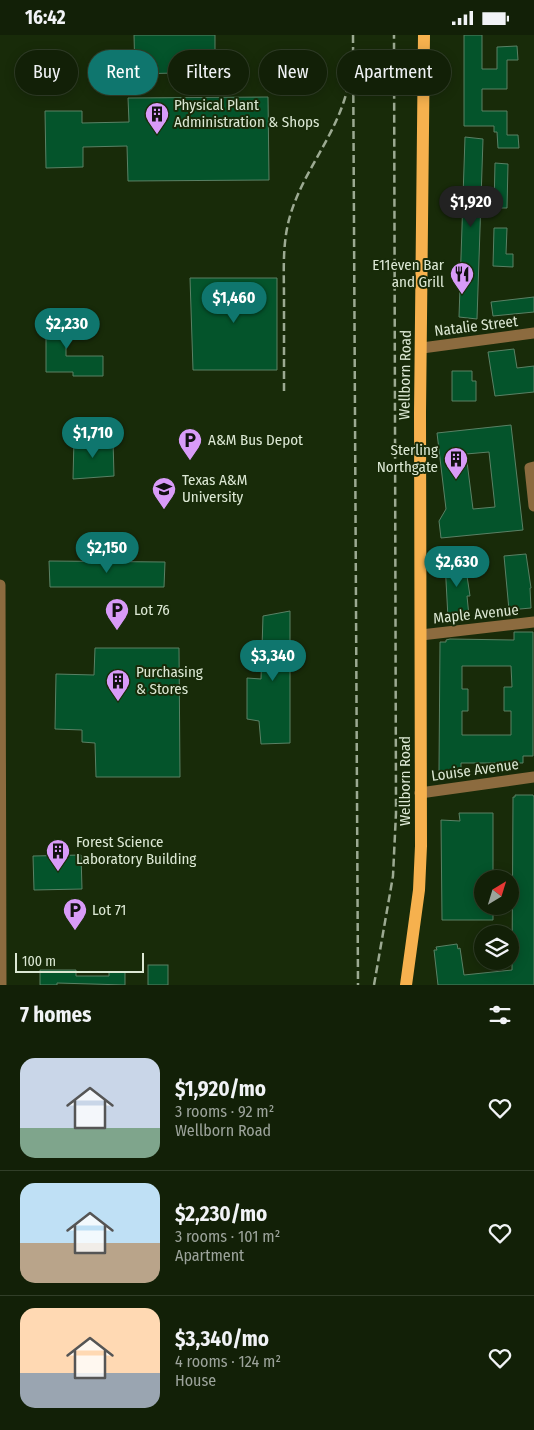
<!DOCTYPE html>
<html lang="en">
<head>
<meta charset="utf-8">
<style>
  body { margin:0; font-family:"Fira Sans Condensed",sans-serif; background:#1f2d15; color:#f1f3f6; height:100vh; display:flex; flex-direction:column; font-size:19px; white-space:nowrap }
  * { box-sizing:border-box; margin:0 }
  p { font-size:16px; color:#9ca39b }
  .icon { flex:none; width:28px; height:28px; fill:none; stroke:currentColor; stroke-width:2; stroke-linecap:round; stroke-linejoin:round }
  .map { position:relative; height:950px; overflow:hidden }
  .panel { display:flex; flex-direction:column; background:#122007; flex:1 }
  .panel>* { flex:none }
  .hud { position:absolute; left:15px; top:15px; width:505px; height:45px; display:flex; gap:10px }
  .needle { width:32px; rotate:38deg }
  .tools { position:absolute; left:474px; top:835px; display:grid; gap:10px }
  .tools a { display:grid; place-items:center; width:45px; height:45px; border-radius:50%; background:#122007; box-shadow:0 2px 12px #0003,0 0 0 1px #313e28; font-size:25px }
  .scale { position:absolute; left:15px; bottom:12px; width:129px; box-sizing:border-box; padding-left:5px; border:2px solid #dce8d4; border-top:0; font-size:14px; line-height:18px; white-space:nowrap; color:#dce8d4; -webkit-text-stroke:4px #182b09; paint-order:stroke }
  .price { position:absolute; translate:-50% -42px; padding:0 11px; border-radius:18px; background:#0f766e; color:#fff; font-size:16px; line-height:32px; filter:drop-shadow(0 1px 2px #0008) }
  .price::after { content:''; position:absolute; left:50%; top:30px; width:15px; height:11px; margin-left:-8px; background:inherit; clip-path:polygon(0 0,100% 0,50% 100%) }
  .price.on { background:#222; color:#fff }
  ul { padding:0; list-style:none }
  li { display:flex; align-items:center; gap:15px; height:125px; padding:0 20px }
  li+li { border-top:1px solid #313e28 }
  li span { display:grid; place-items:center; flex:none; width:140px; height:100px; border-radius:15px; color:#555 }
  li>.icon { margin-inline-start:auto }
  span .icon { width:60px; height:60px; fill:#fffc; stroke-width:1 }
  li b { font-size:21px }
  h2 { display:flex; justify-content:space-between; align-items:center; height:60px; padding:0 20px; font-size:21px }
  .tag { padding:0 18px; border-radius:22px; background:#122007; box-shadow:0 2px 12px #0003,0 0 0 1px #313e28; font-size:18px; line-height:45px }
  .tag.on { background:#0f766e; color:#fff }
  .status { display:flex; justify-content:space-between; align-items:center; height:35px; padding:0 25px; background:#122007; direction:ltr }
  .status svg { height:14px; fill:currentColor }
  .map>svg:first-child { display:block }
  .building { fill:#04542b; stroke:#5a8165; fill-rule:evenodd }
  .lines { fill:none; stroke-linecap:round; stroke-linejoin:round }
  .minor { stroke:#8c6b3f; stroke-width:11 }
  .major { stroke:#f6b14e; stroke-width:12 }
  .rail { stroke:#9caa92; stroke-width:2.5; stroke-dasharray:8 4; stroke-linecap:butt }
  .labels { text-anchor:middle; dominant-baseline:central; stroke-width:4; stroke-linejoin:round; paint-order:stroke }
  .poi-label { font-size:15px; fill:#dce8d4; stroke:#182b09; text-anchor:start }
  .street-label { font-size:15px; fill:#dce8d4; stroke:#182b09 }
</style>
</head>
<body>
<div class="status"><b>16:42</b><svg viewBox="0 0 49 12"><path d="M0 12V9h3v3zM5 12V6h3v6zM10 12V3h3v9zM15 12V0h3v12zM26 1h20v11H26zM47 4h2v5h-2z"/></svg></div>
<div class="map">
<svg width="534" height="950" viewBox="0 0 534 950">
  <rect width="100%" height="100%" fill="#182b09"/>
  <!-- building -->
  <g class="building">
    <polygon points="134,0 215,0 215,37 135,39"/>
    <polygon points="464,0 482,0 482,34 497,34 497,12 517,11 518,25 507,25 507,54 482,54 482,76 507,76 507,100 518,100 519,113 498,113 497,97 494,97 494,91 464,91"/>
    <polygon points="268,62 269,145 128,146 127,111 83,112 83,132 46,133 45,76 82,76 82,88 129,87 128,63"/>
    <polygon points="465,102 483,104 477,284 459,282"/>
    <polygon points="495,128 508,129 507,173 494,173"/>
    <polygon points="494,193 507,193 506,219 513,219 513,232 493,231"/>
    <polygon points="190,243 277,243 277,335 193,335"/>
    <polygon points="534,262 534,277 493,281 491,267"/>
    <polygon points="46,275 66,275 66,321 103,321 103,341 73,341 73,337 46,337"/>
    <polygon points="514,314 517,333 534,331 534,357 495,361 488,317"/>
    <polygon points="452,336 472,336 472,346 476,346 476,366 452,366"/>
    <path d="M511 390 523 495 441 503 439 486 446 474 437 398ZM489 417 495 472 473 474 466 419Z"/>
    <polygon points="74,404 113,405 114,441 73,444"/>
    <polygon points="526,519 531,553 530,553 531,573 509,575 504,521"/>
    <polygon points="468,525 469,540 467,541 470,561 467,561 469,581 448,583 445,527"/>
    <polygon points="49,526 165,527 164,552 50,552"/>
    <polygon points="290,576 290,708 261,709 259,686 247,684 247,643 261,644 263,581"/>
    <path d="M514 597H533V721H523V728H461V736H439L440 607H446V605L450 604 514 605ZM462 631H511L512 652H504V676H511V700H462V676H468V654H462Z"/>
    <polygon points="95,613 179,613 180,742 96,742 95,708 82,707 82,695 55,694 56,639 94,640"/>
    <polygon points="515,760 533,760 534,762 534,950 438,950 434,915 437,915 436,912 457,909 458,914 460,913 464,940 512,935 513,762 515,762"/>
    <polygon points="459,778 493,778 493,844 482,844 482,871 493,871 493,885 442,885 441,785 460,786"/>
    <polygon points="81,820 82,854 34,855 33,821"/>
    <rect x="148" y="930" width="20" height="20"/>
    <polygon points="40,935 76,935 76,941 109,941 109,937 125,937 125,950 57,948 57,950 40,950"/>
  </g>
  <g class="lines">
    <!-- minor -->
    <g class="minor">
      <polyline points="422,313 534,298"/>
      <polyline points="534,432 530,433 534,471"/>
      <polyline points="0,550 1,950"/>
      <polyline points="421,600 534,587"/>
      <polyline points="420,758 534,742"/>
    </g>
    <!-- major -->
    <polyline class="major" points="406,950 419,855 421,811 420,378 424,0"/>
    <!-- rail -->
    <g class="rail">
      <polyline points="353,0 358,950"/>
      <path d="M284 356C284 325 284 295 284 264 284 237 282 208 290 181 304 133 340 97 349 46"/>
      <polyline points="374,950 393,841 396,778 394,0"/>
    </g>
  </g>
  <!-- icons -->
  <defs>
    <g id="building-pin" transform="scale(1.25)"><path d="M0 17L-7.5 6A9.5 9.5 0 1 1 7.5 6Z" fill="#d89bf8" stroke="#182b09"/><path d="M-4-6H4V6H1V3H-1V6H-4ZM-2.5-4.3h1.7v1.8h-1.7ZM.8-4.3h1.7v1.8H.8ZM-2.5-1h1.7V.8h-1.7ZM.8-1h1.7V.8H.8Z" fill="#111"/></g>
    <g id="restaurant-pin" transform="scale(1.25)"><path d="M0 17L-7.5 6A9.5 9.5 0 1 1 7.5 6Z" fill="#d89bf8" stroke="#182b09"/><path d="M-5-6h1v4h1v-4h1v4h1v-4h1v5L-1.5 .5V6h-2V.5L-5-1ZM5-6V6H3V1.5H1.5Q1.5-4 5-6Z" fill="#111"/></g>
    <g id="parking-pin" transform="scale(1.25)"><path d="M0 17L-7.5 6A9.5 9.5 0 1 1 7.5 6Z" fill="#d89bf8" stroke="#182b09"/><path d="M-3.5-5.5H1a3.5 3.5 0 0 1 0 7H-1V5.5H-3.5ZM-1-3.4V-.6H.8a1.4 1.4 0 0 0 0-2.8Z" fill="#111"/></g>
    <g id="university-pin" transform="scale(1.25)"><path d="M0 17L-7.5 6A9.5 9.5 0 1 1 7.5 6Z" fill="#d89bf8" stroke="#182b09"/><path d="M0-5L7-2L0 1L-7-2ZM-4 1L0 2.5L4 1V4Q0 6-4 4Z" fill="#111"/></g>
  </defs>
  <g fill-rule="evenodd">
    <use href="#building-pin" x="157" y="79"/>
    <use href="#restaurant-pin" x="462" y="239"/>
    <use href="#parking-pin" x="190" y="405"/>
    <use href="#building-pin" x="456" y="424"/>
    <use href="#university-pin" x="164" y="454"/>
    <use href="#parking-pin" x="117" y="575"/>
    <use href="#building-pin" x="118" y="646"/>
    <use href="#building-pin" x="58" y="816"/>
    <use href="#parking-pin" x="75" y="875"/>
  </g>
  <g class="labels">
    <!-- poi labels -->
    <g class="poi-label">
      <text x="174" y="70">Physical Plant<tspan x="174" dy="17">Administration &amp; Shops</tspan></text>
      <text x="444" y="230" text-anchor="end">E11even Bar<tspan x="444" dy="17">and Grill</tspan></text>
      <text x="208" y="405">A&amp;M Bus Depot</text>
      <text x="438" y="415" text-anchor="end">Sterling<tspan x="438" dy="17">Northgate</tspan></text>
      <text x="182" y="445">Texas A&amp;M<tspan x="182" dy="17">University</tspan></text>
      <text x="134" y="575">Lot 76</text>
      <text x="136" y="637">Purchasing<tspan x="136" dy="17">&amp; Stores</tspan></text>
      <text x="76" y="807">Forest Science<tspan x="76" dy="17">Laboratory Building</tspan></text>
      <text x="92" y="875">Lot 71</text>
    </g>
    <!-- street labels -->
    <g class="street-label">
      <text transform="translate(476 291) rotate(-7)">Natalie Street</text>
      <text transform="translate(405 340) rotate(-89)">Wellborn Road</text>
      <text transform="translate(476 579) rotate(-6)">Maple Avenue</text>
      <text transform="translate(475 735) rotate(-8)">Louise Avenue</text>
      <text transform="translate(405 746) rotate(-90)">Wellborn Road</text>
    </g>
  </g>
</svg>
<div class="tools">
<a><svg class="needle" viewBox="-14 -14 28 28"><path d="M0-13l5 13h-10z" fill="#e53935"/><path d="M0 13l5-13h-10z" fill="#9ca39b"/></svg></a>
<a><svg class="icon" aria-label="layers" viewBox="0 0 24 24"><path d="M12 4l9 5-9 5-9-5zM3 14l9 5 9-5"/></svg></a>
</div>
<div class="scale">100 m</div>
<b class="price on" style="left:471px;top:193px">$1,920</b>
<b class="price" style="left:234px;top:289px">$1,460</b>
<b class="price" style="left:67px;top:315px">$2,230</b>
<b class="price" style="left:93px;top:424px">$1,710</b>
<b class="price" style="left:107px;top:539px">$2,150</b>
<b class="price" style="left:457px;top:553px">$2,630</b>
<b class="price" style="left:273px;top:647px">$3,340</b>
<div class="hud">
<a class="tag">Buy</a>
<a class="tag on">Rent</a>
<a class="tag">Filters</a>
<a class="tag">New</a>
<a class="tag">Apartment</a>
</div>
</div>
<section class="panel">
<h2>7 homes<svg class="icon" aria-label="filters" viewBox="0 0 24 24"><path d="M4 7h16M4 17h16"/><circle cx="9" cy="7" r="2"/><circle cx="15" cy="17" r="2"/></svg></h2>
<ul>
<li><span style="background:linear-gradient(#c9d6e8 70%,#7fa58c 0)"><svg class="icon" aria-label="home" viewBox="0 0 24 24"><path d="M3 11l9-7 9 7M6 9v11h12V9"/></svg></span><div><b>$1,920/mo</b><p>3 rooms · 92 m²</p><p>Wellborn Road</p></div><svg class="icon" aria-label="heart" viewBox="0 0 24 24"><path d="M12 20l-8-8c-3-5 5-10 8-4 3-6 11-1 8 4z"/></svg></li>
<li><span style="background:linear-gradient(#bfe0f5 60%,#b9a48a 0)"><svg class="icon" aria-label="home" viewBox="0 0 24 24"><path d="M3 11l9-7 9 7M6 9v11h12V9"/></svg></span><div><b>$2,230/mo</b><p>3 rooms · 101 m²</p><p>Apartment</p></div><svg class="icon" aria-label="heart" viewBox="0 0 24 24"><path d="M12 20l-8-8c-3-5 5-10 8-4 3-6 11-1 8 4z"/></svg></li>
<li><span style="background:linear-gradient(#ffd9b3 65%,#9aa5b1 0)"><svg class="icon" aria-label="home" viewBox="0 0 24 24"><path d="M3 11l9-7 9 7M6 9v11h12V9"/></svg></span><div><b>$3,340/mo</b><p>4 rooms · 124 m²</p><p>House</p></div><svg class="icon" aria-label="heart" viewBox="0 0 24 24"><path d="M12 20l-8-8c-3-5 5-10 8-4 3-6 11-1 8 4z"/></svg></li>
</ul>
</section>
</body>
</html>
